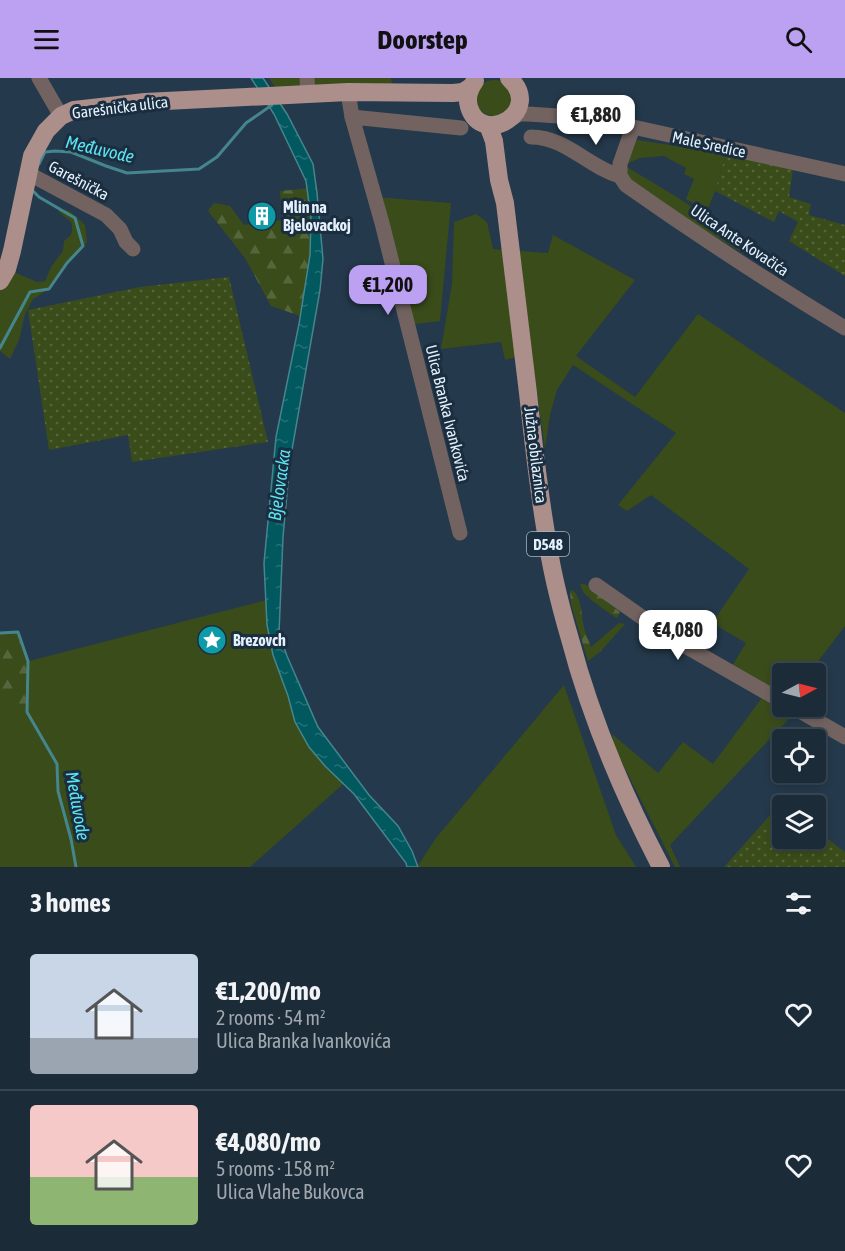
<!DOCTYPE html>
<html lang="en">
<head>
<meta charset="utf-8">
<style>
  body { margin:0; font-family:"Asap Condensed",sans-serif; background:#243340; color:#f1f3f6; height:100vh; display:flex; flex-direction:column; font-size:22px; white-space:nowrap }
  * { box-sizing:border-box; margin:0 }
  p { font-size:20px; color:#a0a7ae }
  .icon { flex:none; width:33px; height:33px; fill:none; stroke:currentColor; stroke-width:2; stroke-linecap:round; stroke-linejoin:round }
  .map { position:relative; height:789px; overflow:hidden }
  .drawer { display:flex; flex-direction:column; background:#1b2b38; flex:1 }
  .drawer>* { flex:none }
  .needle { width:39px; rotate:83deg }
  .buttons { position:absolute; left:772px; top:585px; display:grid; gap:12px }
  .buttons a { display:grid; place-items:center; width:54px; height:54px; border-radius:6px; background:#1b2b38; box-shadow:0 3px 9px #0003,0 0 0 2px #394753; font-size:30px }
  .price { position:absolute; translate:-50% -51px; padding:0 14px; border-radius:12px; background:#fff; color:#222; font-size:20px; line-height:39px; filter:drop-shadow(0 2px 3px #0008) }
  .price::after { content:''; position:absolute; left:50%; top:36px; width:18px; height:14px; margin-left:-9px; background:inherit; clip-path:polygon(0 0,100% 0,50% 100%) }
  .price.active { background:#bca0f2; color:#111 }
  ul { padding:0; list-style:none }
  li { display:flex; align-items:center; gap:18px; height:150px; padding:0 30px }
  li+li { border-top:2px solid #394753 }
  li span { display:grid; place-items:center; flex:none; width:168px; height:120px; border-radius:6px; color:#555 }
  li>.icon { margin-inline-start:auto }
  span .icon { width:72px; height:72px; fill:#fffc; stroke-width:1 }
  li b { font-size:26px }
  h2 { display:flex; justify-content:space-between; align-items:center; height:72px; padding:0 30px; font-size:26px }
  header { display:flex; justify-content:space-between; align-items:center; height:78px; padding:0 30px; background:#bca0f2; color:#111; font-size:27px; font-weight:700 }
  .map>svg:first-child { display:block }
  .grass { fill:#3a4c1a }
  .forest { fill:url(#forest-firs) }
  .garden { fill:url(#garden-dots) }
  .water { fill:url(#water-ripples); stroke:#45868e; stroke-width:1.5 }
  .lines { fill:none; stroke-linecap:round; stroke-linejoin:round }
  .stream { stroke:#45868e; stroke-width:3 }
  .minor { stroke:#726361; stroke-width:15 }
  .major { stroke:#ac8f8b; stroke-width:18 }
  .labels { text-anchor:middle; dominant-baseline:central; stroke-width:6; stroke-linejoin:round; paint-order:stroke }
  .shield { fill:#1a2e40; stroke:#a7b6c4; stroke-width:1.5 }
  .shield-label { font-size:15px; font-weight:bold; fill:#e4f1fd }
  .street-label { font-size:16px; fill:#e4f1fd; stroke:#1a2e40 }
  .poi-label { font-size:16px; font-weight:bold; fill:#e4f1fd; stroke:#1a2e40; text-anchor:start }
  .water-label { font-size:18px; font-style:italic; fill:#5be4f3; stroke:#1a2e40 }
</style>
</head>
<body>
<header><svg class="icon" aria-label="menu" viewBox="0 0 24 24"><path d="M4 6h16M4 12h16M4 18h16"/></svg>Doorstep<svg class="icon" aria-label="search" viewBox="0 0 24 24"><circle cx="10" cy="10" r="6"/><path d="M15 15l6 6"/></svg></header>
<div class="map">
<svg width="845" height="789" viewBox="0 0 845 789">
  <defs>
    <pattern id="forest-firs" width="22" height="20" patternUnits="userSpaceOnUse" patternTransform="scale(1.5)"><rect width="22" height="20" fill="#3a4c1a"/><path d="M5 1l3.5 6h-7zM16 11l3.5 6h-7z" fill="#56663c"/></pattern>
    <pattern id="garden-dots" width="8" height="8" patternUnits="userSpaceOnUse" patternTransform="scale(1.5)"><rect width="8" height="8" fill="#3a4c1a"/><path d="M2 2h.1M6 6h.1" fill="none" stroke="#56663c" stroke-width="1.8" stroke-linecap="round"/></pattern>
    <pattern id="water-ripples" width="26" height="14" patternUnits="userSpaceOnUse" patternTransform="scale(1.5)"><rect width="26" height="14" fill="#01585f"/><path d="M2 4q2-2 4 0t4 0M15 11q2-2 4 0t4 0" fill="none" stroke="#267077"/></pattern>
  </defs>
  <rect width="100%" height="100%" fill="#24394b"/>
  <!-- grass -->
  <g class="grass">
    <polygon points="269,0 391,0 394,15 280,17"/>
    <circle cx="494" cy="20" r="18"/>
    <polygon points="632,61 726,76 715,113 707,133 686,121 694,101 684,96 686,90 664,78 640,80 627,86 627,89 680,121 755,173 751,180 639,113 622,89"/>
    <polygon points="375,119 451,125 440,243 408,247"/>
    <path d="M57 129 71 134 85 147 87 164 67 185 49 211 33 221 25 236 19 262 10 281 0 273V203L7 191 37 204 45 203 51 189 63 173 64 163C73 157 73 154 71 144L59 134Z"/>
    <polygon points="476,136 487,144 493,171 548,175 553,157 635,202 576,278 635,319 698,236 845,335 845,548 809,595 783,596 783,624 729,593 746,565 712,545 749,491 651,417 627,433 618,427 676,355 573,287 557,312 550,337 545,371 528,250 523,277 505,282 501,264 441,271 452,206 454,144"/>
    <polygon points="271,521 271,539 317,658 350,700 250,789 0,789 0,555 18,554 29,583"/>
    <polygon points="564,607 616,757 636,789 417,789 436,760"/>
    <polygon points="764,617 797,632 670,767 680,789 675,789 614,669 612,656 658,695 683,664 713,686"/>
  </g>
  <!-- forest -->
  <g class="forest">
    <polygon points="313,110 320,172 306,240 271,228 245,180 208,133 214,125 230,128 244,147 282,142 280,113"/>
    <path d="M580 506H585L620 534 617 540C612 538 587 519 584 515 582 512 581 509 580 506Z"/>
    <path d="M573 512C583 523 581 537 584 550 586 557 589 563 591 569L619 545 625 546 600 574 588 583 571 526 570 513Z"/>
    <polygon points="18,554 28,583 27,634 0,622 0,555"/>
  </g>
  <!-- garden -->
  <g class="garden">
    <polygon points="726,76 793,91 789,119 811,126 809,137 845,147 845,198 789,163 798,144 779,133 774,144 715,113"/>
    <polygon points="229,199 268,364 132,384 128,357 49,372 28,232 140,209"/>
    <polygon points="780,726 783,728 783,760 816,760 816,752 845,774 845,789 724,789"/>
  </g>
  <!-- water -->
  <polygon class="water" points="251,0 263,0 287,36 313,86 317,115 323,181 320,212 290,383 283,459 279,555 287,578 318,649 369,717 398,748 412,773 418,789 407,789 406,785 354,716 325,688 309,669 295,644 288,618 273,577 267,547 264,485 276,359 299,246 310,177 311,140 306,103 274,36"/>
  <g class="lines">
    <!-- stream -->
    <g class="stream">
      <polyline points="39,86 45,74 55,73 71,74 106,88 127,95 199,91 217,79 246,45 272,27"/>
      <polyline points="0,270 30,214 49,211 67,185 83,168 75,140 39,119 33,113"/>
      <polyline points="0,555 18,554 28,583 27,634 57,686 58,713 71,761 76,789"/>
    </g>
    <!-- minor -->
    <g class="minor">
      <polyline points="39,0 61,38"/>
      <polyline points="307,0 308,16"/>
      <polyline points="348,14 352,39 382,145 460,455"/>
      <polyline points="352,39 461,50"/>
      <polyline points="513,39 520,36 528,36 573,39 633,49 845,96"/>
      <path d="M633 49 620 86V98L626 107C697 157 770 205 845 250"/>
      <path d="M531 59C566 59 588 89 620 98"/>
      <polyline points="28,97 35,99 106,137 120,151 126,164 133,171"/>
      <polyline points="596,507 673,561 783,624"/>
      <polyline points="791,628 845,659"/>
    </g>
    <!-- major -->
    <g class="major">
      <path d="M475 3C469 11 466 19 469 29 482 70 545 33 509 0"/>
      <path d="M488 47 494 63 499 102 505 125C513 188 520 252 528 315 533 362 538 408 546 455 551 491 560 527 570 561 591 641 623 716 661 789"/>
      <polyline points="0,203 7,191 12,173 32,78 46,53 61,38 74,32 145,24 308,16 348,14 453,15 463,14 471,9"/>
    </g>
  </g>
  <!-- icons -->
  <defs>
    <g id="building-disc" transform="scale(1.5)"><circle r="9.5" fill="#0f9aa8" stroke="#1a2e40"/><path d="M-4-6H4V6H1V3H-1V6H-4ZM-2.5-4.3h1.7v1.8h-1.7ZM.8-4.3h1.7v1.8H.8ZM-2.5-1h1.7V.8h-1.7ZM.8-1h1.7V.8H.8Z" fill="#fff"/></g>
    <g id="sight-disc" transform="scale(1.5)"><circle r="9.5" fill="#0f9aa8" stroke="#1a2e40"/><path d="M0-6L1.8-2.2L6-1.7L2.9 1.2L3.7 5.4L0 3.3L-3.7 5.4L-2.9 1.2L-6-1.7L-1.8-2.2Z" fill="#fff"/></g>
  </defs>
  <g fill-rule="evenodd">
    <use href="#building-disc" x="262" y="138"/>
    <use href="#sight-disc" x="212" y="562"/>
  </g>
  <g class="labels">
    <!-- shield labels -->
    <rect class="shield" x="527" y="454" width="42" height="24" rx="4.5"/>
    <g class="shield-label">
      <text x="548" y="466">D548</text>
    </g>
    <!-- street labels -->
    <g class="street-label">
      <text transform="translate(120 29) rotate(-7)">Garešnička ulica</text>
      <text transform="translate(709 66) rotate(12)">Male Sredice</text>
      <text transform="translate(79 102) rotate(28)">Garešnička</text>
      <text transform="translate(740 162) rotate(34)">Ulica Ante Kovačića</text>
      <text transform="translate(448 335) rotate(76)">Ulica Branka Ivankovića</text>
      <text transform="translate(536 377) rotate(83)">Južna obilaznica</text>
    </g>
    <!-- poi labels -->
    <g class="poi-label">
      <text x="283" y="129">Mlin na<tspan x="283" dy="18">Bjelovackoj</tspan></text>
      <text x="233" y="562">Brezovch</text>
    </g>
    <!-- water labels -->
    <g class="water-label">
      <text transform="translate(100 71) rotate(13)">Međuvode</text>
      <text transform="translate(279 407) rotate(-82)">Bjelovacka</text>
      <text transform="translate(78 728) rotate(80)">Međuvode</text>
    </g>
  </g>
</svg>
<div class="buttons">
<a><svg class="needle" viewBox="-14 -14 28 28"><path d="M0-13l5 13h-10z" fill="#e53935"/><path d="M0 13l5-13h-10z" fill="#a0a7ae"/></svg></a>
<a><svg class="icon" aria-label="locate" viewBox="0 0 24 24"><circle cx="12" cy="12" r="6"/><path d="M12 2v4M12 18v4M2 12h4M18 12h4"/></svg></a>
<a><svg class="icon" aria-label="layers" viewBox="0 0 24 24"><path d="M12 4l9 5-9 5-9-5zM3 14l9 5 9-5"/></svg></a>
</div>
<b class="price" style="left:596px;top:68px">€1,880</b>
<b class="price active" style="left:388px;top:238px">€1,200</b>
<b class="price" style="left:678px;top:583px">€4,080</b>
</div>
<section class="drawer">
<h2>3 homes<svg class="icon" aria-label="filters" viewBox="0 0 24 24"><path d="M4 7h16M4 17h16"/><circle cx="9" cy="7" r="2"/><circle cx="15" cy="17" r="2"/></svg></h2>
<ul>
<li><span style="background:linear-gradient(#c9d6e8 70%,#9aa5b1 0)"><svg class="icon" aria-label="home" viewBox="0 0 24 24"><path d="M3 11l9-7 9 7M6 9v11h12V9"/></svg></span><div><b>€1,200/mo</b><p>2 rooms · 54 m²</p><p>Ulica Branka Ivankovića</p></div><svg class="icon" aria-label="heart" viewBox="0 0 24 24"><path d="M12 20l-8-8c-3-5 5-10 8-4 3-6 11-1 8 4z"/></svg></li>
<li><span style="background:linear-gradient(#f6c9c9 60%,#8fb573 0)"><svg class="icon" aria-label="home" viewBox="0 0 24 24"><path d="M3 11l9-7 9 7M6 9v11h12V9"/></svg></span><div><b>€4,080/mo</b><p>5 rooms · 158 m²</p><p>Ulica Vlahe Bukovca</p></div><svg class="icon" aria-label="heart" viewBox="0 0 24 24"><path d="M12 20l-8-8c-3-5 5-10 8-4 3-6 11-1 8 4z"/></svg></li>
</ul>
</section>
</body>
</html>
